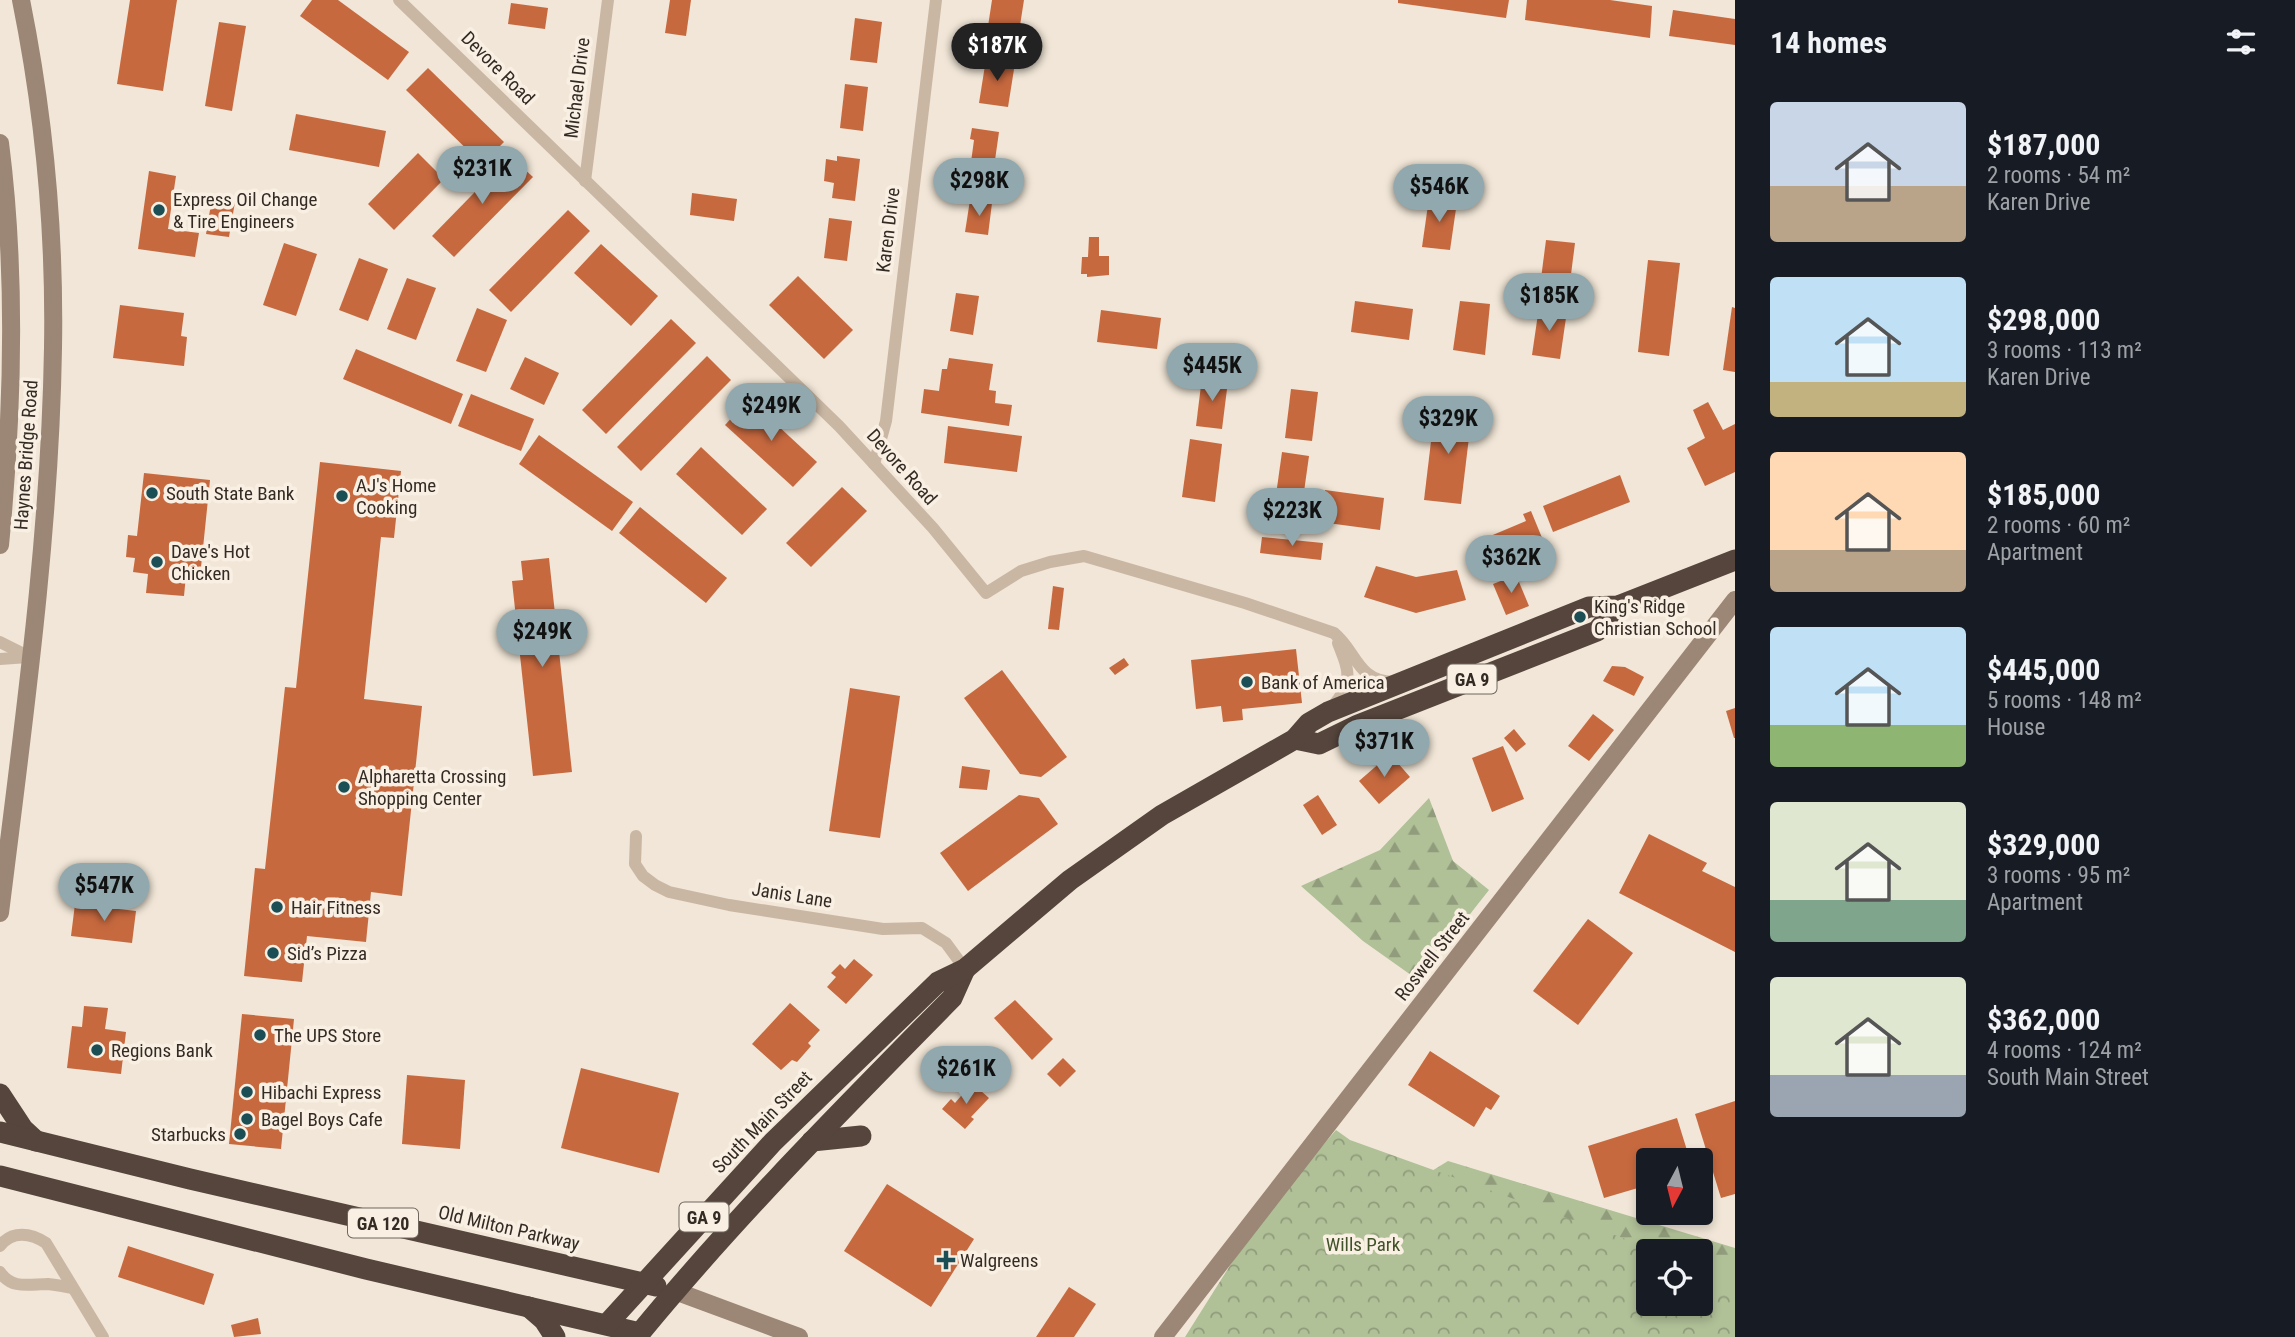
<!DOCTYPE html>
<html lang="en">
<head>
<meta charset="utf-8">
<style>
  body { margin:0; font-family:"Roboto Condensed",sans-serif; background:#20242c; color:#f1f3f6; height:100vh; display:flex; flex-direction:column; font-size:26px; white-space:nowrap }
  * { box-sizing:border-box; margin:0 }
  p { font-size:23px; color:#9ea1a6 }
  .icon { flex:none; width:38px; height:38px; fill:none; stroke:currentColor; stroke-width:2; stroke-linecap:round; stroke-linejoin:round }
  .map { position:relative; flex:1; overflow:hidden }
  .details { display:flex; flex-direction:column; background:#171b24; width:560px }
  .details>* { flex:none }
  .needle { width:46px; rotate:187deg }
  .fabs { position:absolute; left:1636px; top:1148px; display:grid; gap:14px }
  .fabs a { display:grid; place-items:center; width:77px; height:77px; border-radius:7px; background:#171b24; box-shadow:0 4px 10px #0003; font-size:35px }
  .price { position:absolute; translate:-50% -60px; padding:0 16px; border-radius:24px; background:#91a9ae; color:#111; font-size:23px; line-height:46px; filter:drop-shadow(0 2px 4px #0008) }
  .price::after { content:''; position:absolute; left:50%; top:42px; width:21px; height:16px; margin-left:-10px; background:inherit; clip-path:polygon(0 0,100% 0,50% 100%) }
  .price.on { background:#222; color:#fff }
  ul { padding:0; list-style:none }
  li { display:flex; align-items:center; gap:21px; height:175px; padding:0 35px }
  li span { display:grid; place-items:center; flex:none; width:196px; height:140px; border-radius:7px; color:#555 }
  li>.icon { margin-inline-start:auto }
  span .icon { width:84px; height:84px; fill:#fffc; stroke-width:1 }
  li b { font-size:30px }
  h2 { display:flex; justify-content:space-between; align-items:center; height:84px; padding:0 35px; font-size:30px }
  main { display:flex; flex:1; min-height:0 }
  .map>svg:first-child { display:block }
  .forest { fill:url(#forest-firs); fill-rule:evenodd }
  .park { fill:url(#park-crowns) }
  .building { fill:#c7693f }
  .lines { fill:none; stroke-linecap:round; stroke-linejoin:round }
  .street { stroke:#c9b7a3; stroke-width:12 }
  .secondary { stroke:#9c8675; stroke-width:18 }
  .highway { stroke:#55453c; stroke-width:21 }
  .poi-dot { fill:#1b4e55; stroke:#f9f0e3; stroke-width:2.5 }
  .labels { text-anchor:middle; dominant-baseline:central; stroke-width:7; stroke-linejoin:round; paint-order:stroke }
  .shield { fill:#f9f0e3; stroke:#6f665e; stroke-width:2 }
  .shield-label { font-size:18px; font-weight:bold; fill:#342b25 }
  .street-label { font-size:19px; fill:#342b25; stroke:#f9f0e3 }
  .poi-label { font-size:19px; fill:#342b25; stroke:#f9f0e3; text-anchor:start }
  .park-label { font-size:19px; fill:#405229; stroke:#f9f0e3 }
</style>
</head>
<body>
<main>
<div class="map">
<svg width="1735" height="1337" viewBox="0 0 1735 1337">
  <defs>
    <pattern id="forest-firs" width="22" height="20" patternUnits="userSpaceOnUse" patternTransform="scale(1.75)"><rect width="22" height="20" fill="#b0c097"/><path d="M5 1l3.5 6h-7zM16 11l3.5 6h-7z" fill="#909c7b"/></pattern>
    <pattern id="park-crowns" width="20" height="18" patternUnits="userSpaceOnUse" patternTransform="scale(1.75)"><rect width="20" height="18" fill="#b0c097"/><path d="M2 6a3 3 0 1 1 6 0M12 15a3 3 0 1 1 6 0" fill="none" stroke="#909c7b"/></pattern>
  </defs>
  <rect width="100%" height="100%" fill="#f1e6d7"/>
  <!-- forest -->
  <g class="forest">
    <polygon points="1429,798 1453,861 1489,890 1418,980 1363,941 1301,886 1380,850"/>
    <path d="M1448 1161 1735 1248V1337H1642L1422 1177ZM1648 1251H1701V1304H1648Z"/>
  </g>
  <!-- park -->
  <polygon class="park" points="1336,1130 1350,1140 1659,1251 1648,1251 1648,1304 1701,1304 1701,1266 1735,1278 1735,1337 1185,1337 1236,1256 1297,1175"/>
  <!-- building -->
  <g class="building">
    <polygon points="130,0 177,0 163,91 117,84"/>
    <polygon points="312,0 338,0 409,52 388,80 300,16"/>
    <polygon points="670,0 691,0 686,36 665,33"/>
    <polygon points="992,0 1024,0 1016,51 985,46"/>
    <polygon points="1398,0 1509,0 1506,18 1398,3"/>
    <polygon points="1527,0 1610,0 1652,6 1650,38 1525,20"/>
    <polygon points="511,3 548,8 545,29 508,24"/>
    <polygon points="1673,10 1735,19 1735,45 1669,36"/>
    <polygon points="855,18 882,22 877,63 850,60"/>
    <polygon points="219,22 246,26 232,111 205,106"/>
    <polygon points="986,59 1015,63 1008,107 979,103"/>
    <polygon points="428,68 504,142 482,164 406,90"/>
    <polygon points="845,84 868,87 863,131 840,128"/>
    <polygon points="296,114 386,131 379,167 289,150"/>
    <polygon points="972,128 999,132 992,181 969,177 974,140 970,139"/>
    <polygon points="418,153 444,179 394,230 368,204"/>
    <polygon points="510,156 533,177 454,257 432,236"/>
    <polygon points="837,156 860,159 855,201 832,198 834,183 824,181 826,159 837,161"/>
    <polygon points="149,171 176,176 168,229 199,233 195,257 138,249"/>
    <polygon points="692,193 737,199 734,221 690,215"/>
    <polygon points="212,198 235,202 229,237 206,234"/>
    <polygon points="1429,198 1457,202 1450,250 1422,247"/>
    <polygon points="970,200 992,203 988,235 965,232"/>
    <polygon points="568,210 590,231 511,312 489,290"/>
    <polygon points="829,218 852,221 847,261 824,258"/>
    <polygon points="1089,237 1099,237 1099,256 1109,256 1109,275 1087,277 1087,274 1081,274 1082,257 1088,257"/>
    <polygon points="1546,240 1575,243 1568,298 1539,294"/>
    <polygon points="284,243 317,254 296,316 263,305"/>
    <polygon points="601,244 658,296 631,326 574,273"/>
    <polygon points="359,258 388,269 368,321 339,310"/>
    <polygon points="1648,260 1680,263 1669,356 1638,352"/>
    <polygon points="798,276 853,330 824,359 769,305"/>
    <polygon points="407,278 436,288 416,340 387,329"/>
    <polygon points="956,293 979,296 973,335 950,331"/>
    <polygon points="1355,301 1413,309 1409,340 1351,332"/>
    <polygon points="1460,301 1490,304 1485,355 1453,350"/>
    <polygon points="120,305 184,313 181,336 187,337 184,366 113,358"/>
    <polygon points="1539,307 1567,311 1560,359 1532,355"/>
    <polygon points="1732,307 1735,308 1735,372 1723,370"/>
    <polygon points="477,308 507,320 486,372 456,361"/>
    <polygon points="1101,310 1161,318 1157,349 1097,342"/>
    <polygon points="671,319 696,343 606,434 582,410"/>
    <polygon points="356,349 463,394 451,424 343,379"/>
    <polygon points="707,356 731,380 641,471 617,447"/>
    <polygon points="525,357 559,373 544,405 510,389"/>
    <polygon points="949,358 993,364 989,390 996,391 995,403 1012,405 1009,426 921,413 924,389 939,391 942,369 947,369"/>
    <polygon points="1202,377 1228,381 1222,429 1196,426"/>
    <polygon points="1291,389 1318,392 1312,441 1285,438"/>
    <polygon points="471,394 534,419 521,451 458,426"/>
    <polygon points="749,399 817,462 793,487 725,425"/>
    <polygon points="1708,402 1723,430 1735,424 1735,472 1705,486 1687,448 1705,438 1693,410"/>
    <polygon points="1435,408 1472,412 1461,504 1424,500"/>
    <polygon points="948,426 1022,436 1017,472 944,463"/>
    <polygon points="539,435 633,502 612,531 519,464"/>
    <polygon points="1190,439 1222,444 1215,502 1182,497"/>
    <polygon points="701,447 767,509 742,535 676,474"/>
    <polygon points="1282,452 1309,456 1302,506 1275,502"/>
    <polygon points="320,462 401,471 394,538 381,537 364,699 422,706 402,896 371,892 366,942 307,936 302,982 244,976 255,868 265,869 285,687 296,688"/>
    <polygon points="144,473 210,480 200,577 186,575 184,596 146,593 148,574 133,572 135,558 126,557 128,535 137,536"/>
    <polygon points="1620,475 1630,502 1553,532 1543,506"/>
    <polygon points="842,487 867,511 811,567 786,543"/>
    <polygon points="1325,490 1384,498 1380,530 1320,522"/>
    <polygon points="640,507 727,578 706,603 619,533"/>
    <polygon points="1531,511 1545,545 1499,563 1488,537 1526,521 1523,514"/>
    <polygon points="1262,537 1323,543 1321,560 1260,553"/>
    <polygon points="549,558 572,772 533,776 512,581 523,580 521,561"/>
    <polygon points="1376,566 1416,577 1457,570 1466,600 1416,613 1364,597"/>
    <polygon points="1516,575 1529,606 1506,615 1493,584"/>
    <polygon points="1053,586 1064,588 1059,630 1048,629"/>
    <polygon points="1296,649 1302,703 1242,709 1243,720 1223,722 1221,706 1196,709 1191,660"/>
    <polygon points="1124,658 1129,665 1115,675 1109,668"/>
    <polygon points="1612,666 1625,667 1644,677 1634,696 1603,681"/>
    <polygon points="1002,670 1067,757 1041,777 1020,774 964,698"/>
    <polygon points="850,688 900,696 880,838 829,831"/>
    <polygon points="1735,708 1735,738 1734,738 1726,711"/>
    <polygon points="1593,714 1614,730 1589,761 1568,746"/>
    <polygon points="1514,729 1526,744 1516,752 1504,738"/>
    <polygon points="1503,746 1524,799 1492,812 1472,758"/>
    <polygon points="1390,754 1410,777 1379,804 1359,781"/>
    <polygon points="962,766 990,770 987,790 959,788"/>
    <polygon points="1019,795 1039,798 1058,824 968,891 940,853"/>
    <polygon points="1318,795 1337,825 1322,835 1303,805"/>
    <polygon points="1649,834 1707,863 1702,871 1735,887 1735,952 1619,893"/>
    <polygon points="75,904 136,911 132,943 71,936"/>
    <polygon points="1588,919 1633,953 1578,1025 1533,991"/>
    <polygon points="854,959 873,975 846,1004 827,987 836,977 831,973 840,964 845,969"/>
    <polygon points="1015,1000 1053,1039 1032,1060 994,1018"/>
    <polygon points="790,1003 820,1030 808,1043 811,1046 797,1062 792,1060 781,1070 752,1044"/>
    <polygon points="84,1006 108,1008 105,1029 126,1032 121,1074 67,1068 72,1026 82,1027"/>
    <polygon points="242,1014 294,1019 281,1149 229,1144"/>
    <polygon points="1430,1051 1500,1096 1491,1110 1486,1107 1474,1127 1408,1085"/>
    <polygon points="1063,1058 1076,1071 1060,1087 1047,1074"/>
    <polygon points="581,1068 679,1093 659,1173 561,1148"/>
    <polygon points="407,1075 465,1080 460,1149 402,1144"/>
    <polygon points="972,1083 989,1098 971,1117 974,1119 965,1129 942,1109 951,1099 955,1103"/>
    <polygon points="1735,1101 1735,1194 1721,1198 1695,1114"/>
    <polygon points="1677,1118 1690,1160 1648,1160 1648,1185 1604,1198 1588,1146"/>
    <polygon points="887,1184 974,1239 931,1307 844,1251"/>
    <polygon points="128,1246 214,1274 204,1305 118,1277"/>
    <polygon points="1069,1287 1096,1304 1074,1337 1036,1337"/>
    <polygon points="258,1318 261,1334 234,1337 231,1325"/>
  </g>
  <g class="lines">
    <!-- street -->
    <g class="street">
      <path d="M399 0 839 426 933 528 986 593 1021 571 1050 562 1084 556 1245 603 1334 633C1357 652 1357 681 1393 682"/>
      <polyline points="585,181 608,0"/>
      <polyline points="874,464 886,421 936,0"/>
      <polyline points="0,642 30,657"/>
      <polyline points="0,659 28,657"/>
      <path d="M1333 706C1354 681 1349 671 1338 643"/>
      <polyline points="636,836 635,864 643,876 655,885 669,892 729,905 883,929 922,928 946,943 965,969"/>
      <path d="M0 1246C12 1230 31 1233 46 1243L103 1337"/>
      <path d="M0 1272C12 1290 30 1284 48 1284 56 1285 64 1286 72 1288"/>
    </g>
    <!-- secondary -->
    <g class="secondary">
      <path d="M0 143C17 276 13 412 0 545"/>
      <path d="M0 913C23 726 50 537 53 348 55 232 44 114 21 0"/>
      <polyline points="675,1291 799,1337"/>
      <polyline points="1163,1337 1735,600"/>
    </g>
    <!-- highway -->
    <g class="highway">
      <polyline points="1295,739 1319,744 1358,725 1597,631 1618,606"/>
      <polyline points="0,1094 23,1129 36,1141"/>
      <polyline points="0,1132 190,1179 656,1286"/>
      <polyline points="812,1141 861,1136"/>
      <path d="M0 1176 366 1269 640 1333C737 1215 845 1107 952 998L965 969"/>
      <polyline points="529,1307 544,1320 555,1337"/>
      <polyline points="607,1324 773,1142 938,982 965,969 1070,880 1162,815 1295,739 1309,723 1328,712 1589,607 1618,606 1735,560"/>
    </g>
  </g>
  <!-- markers -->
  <g class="poi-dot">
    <circle cx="159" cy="210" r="7"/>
    <circle cx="152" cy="493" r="7"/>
    <circle cx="342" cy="496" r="7"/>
    <circle cx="157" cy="562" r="7"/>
    <circle cx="1580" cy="617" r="7"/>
    <circle cx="1247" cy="682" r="7"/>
    <circle cx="344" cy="787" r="7"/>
    <circle cx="277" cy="907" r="7"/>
    <circle cx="273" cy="953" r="7"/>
    <circle cx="260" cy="1035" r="7"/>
    <circle cx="97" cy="1050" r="7"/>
    <circle cx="247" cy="1092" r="7"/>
    <circle cx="247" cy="1119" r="7"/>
    <circle cx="240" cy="1134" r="7"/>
    <path d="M942.5 1249.5h7v7h7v7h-7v7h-7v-7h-7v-7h7z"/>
  </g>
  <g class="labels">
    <!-- shield labels -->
    <g class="shield">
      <rect x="1447.5" y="664.5" width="49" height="29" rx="5"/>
      <rect x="679.5" y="1202.5" width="49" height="29" rx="5"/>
      <rect x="348" y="1208.5" width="70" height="29" rx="5"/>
    </g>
    <g class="shield-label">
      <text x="1472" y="679">GA 9</text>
      <text x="704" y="1217">GA 9</text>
      <text x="383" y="1223">GA 120</text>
    </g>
    <!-- street labels -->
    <g class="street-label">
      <text transform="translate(498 68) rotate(45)">Devore Road</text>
      <text transform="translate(577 88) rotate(-83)">Michael Drive</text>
      <text transform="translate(888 230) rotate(-83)">Karen Drive</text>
      <text transform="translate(26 455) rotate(-86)">Haynes Bridge Road</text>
      <text transform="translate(902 467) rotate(48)">Devore Road</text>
      <text transform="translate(792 895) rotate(9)">Janis Lane</text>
      <text transform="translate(1432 956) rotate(-52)">Roswell Street</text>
      <text transform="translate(762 1122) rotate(-46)">South Main Street</text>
      <text transform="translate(509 1228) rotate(13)">Old Milton Parkway</text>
    </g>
    <!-- poi labels -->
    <g class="poi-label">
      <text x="173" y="199">Express Oil Change<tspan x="173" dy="22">&amp; Tire Engineers</tspan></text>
      <text x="356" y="485">AJ's Home<tspan x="356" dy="22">Cooking</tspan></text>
      <text x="166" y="493">South State Bank</text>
      <text x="171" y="551">Dave's Hot<tspan x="171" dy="22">Chicken</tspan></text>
      <text x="1594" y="606">King's Ridge<tspan x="1594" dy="22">Christian School</tspan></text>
      <text x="1261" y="682">Bank of America</text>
      <text x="358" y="776">Alpharetta Crossing<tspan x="358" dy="22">Shopping Center</tspan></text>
      <text x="291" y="907">Hair Fitness</text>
      <text x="287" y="953">Sid’s Pizza</text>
      <text x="274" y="1035">The UPS Store</text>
      <text x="111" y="1050">Regions Bank</text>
      <text x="261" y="1092">Hibachi Express</text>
      <text x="261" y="1119">Bagel Boys Cafe</text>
      <text x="226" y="1134" text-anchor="end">Starbucks</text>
      <text x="960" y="1260">Walgreens</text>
    </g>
    <!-- park labels -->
    <g class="park-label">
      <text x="1363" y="1244">Wills Park</text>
    </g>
  </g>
</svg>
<div class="fabs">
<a><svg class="needle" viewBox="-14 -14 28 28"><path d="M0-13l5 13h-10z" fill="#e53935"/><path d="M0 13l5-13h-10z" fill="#9ea1a6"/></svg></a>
<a><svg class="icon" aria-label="locate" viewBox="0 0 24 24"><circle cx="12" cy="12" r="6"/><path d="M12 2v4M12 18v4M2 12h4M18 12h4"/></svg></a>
</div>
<b class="price on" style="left:997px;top:83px">$187K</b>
<b class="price" style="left:482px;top:206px">$231K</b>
<b class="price" style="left:979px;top:218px">$298K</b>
<b class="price" style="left:1439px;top:224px">$546K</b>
<b class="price" style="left:1549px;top:333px">$185K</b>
<b class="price" style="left:1212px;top:403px">$445K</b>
<b class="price" style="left:771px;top:443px">$249K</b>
<b class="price" style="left:1448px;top:456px">$329K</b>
<b class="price" style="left:1292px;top:548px">$223K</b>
<b class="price" style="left:1511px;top:595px">$362K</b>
<b class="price" style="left:542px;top:669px">$249K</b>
<b class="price" style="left:1384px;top:779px">$371K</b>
<b class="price" style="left:104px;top:923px">$547K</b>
<b class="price" style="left:966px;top:1106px">$261K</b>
</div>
<section class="details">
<h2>14 homes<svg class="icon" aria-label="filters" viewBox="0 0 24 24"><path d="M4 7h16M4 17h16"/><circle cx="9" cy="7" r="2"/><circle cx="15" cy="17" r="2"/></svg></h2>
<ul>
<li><span style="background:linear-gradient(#c9d6e8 60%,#b9a48a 0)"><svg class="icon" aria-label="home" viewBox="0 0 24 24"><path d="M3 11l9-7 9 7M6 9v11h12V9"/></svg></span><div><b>$187,000</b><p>2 rooms · 54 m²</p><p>Karen Drive</p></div></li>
<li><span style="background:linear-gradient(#bfe0f5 75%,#c2b280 0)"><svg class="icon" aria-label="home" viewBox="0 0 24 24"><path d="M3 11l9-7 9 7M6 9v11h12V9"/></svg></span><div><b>$298,000</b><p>3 rooms · 113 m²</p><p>Karen Drive</p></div></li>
<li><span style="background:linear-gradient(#ffd9b3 70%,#b9a48a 0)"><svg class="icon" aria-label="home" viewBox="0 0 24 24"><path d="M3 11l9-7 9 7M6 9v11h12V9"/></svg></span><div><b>$185,000</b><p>2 rooms · 60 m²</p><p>Apartment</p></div></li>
<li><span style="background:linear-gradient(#bfe0f5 70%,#8fb573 0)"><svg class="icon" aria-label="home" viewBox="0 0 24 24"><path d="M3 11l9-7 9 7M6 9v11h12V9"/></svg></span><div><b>$445,000</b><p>5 rooms · 148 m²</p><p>House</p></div></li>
<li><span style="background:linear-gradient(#dfe7d0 70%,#7fa58c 0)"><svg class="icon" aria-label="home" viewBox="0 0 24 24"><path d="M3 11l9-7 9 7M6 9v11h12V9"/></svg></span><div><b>$329,000</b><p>3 rooms · 95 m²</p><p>Apartment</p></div></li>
<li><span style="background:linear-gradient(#dfe7d0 70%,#9aa5b1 0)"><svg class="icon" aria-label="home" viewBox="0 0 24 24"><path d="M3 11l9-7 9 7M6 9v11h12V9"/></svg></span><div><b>$362,000</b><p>4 rooms · 124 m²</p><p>South Main Street</p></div></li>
</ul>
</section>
</main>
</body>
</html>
